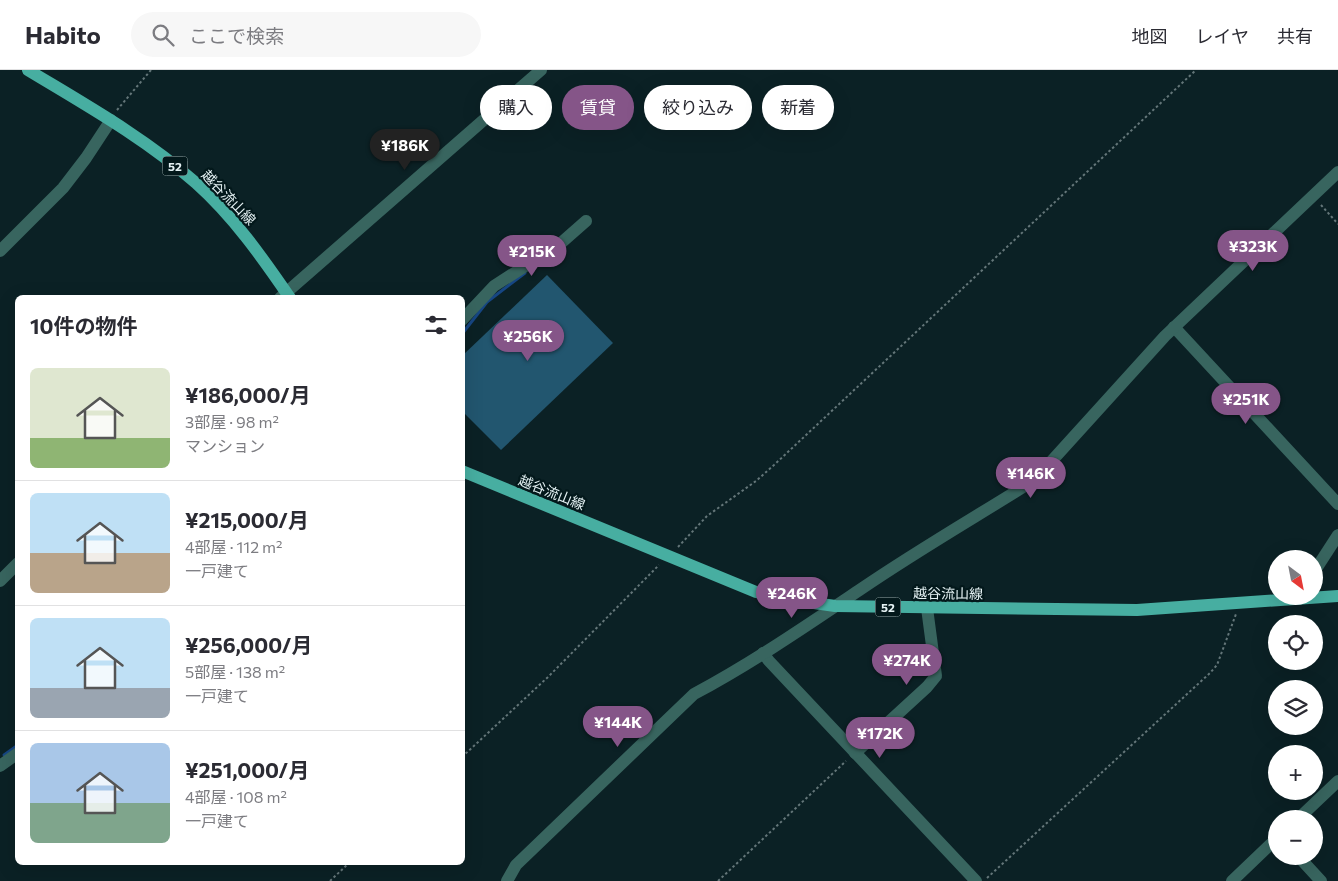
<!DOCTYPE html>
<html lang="ja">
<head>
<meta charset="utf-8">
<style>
  body { margin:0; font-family:Commissioner,"Noto Sans JP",sans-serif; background:#f7f7f7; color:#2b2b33; height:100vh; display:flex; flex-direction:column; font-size:19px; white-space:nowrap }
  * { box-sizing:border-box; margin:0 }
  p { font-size:16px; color:#7c7c81 }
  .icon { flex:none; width:28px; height:28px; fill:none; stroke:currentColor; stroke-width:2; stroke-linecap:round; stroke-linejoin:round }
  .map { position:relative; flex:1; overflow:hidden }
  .sheet { position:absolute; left:15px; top:225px; width:450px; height:570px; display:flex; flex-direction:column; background:#fff; border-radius:8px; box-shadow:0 5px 20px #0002 }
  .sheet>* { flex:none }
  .guide { position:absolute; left:480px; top:15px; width:475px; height:45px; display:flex; gap:10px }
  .needle { width:32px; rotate:148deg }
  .buttons { position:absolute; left:1268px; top:480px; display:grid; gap:10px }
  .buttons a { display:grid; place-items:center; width:55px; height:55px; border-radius:50%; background:#fff; box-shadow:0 5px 20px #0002; font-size:25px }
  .price { position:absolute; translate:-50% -42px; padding:0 11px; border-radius:18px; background:#855588; color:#fff; font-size:16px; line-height:32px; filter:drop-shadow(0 1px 2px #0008) }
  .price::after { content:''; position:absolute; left:50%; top:30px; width:15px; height:11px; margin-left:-8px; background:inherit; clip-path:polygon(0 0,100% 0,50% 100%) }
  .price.active { background:#222; color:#fff }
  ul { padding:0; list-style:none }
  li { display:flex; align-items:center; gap:15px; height:125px; padding:0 15px }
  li+li { border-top:1px solid #e1e1e2 }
  li span { display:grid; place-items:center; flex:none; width:140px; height:100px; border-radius:8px; color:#555 }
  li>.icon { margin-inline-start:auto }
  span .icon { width:60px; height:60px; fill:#fffc; stroke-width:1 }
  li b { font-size:21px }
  h2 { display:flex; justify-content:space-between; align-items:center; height:60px; padding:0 15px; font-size:21px }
  .chip { padding:0 18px; border-radius:22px; background:#fff; box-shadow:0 5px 20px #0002; font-size:18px; line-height:45px }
  .chip.active { background:#855588; color:#fff }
  header { display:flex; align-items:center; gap:30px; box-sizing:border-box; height:70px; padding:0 25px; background:#fff; border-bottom:1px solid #e1e1e2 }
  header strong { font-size:24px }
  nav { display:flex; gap:28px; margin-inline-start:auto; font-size:18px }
  .search { width:350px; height:45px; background:#f7f7f7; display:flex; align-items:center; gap:12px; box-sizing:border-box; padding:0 18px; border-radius:28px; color:#7c7c81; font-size:19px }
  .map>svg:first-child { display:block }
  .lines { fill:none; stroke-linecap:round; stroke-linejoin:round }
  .stream { stroke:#164683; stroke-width:3 }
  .building { fill:#22566f }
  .path { stroke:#647679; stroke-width:2; stroke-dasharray:2.5 2.5; stroke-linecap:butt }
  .minor { stroke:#38655f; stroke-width:12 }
  .major { stroke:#47aea1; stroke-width:12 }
  .labels { text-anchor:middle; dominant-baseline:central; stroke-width:4.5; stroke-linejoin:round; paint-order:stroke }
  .shield { fill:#03181b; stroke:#a0b0b2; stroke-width:1 }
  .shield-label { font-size:12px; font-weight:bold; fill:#e4f1f3 }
  .street-label { font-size:14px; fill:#e4f1f3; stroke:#03181b }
</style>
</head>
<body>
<header>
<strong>Habito</strong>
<div class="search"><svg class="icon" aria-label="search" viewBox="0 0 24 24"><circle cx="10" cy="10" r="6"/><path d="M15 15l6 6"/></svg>ここで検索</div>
<nav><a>地図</a><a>レイヤ</a><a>共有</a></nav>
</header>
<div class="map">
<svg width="1338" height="811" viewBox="0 0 1338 811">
  <rect width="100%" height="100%" fill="#0b2125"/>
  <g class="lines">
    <!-- stream -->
    <g class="stream">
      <polyline points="462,264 487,232 525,203"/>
      <polyline points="4,685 18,675"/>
    </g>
  </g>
  <!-- building -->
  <polygon class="building" points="547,205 613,273 501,380 462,341 462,286"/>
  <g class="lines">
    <!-- path -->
    <g class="path">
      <polyline points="117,40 151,0"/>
      <polyline points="1321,135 1338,154"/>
      <polyline points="678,477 707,446 756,411 774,395 1196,0"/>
      <polyline points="462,687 548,607 659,495"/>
      <polyline points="987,808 1210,603 1217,595 1236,544"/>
      <polyline points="330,811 350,792"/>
      <polyline points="718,811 846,691"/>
    </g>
    <!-- minor -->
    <g class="minor">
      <polyline points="0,181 63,118 86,88 111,50"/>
      <polyline points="280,228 541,0"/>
      <polyline points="462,250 494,216 561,173 586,151"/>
      <polyline points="1174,257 1338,434"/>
      <polyline points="1314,502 1338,465"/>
      <polyline points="0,511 18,493"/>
      <polyline points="763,583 769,591 976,811"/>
      <polyline points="855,683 927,617 936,606 927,538"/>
      <polyline points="0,696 18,683"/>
      <polyline points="1298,749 1338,711"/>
      <polyline points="1298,786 1321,811"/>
      <path d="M507 811 516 795 694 624C752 593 806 556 861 519 915 482 972 449 1028 414L1039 405 1165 266 1338 102"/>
      <polyline points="1232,811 1276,769"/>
    </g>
    <!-- major -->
    <g class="major">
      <path d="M28 0C86 35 145 68 196 113 233 146 262 187 290 228"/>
      <polyline points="462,401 756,522 786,529 835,536 1137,540 1338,526"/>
    </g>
  </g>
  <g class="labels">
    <!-- shield labels -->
    <g class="shield">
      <rect x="162.5" y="86.5" width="25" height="19" rx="4"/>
      <rect x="875.5" y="527.5" width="25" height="19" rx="4"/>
    </g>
    <g class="shield-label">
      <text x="175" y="96">52</text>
      <text x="888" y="537">52</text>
    </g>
    <!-- street labels -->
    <g class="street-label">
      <text transform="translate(229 127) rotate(46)">越谷流山線</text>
      <text transform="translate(552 422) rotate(22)">越谷流山線</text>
      <text transform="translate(948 523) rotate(1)">越谷流山線</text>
    </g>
  </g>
</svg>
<div class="buttons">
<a><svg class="needle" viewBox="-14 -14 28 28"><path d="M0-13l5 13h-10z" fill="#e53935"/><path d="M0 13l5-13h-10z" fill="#7c7c81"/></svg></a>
<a><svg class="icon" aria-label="locate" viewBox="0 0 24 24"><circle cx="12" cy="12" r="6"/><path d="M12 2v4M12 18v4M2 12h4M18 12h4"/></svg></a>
<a><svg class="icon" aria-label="layers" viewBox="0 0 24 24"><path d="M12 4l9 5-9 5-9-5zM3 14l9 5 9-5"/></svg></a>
<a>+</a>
<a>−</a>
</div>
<b class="price active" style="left:405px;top:101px">¥186K</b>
<b class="price" style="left:1253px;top:202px">¥323K</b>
<b class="price" style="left:532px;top:207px">¥215K</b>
<b class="price" style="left:528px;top:292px">¥256K</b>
<b class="price" style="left:1246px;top:355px">¥251K</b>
<b class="price" style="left:1031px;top:429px">¥146K</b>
<b class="price" style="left:792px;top:549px">¥246K</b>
<b class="price" style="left:907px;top:616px">¥274K</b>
<b class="price" style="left:618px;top:678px">¥144K</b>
<b class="price" style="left:880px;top:689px">¥172K</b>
<div class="guide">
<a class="chip">購入</a>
<a class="chip active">賃貸</a>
<a class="chip">絞り込み</a>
<a class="chip">新着</a>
</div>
<section class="sheet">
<h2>10件の物件<svg class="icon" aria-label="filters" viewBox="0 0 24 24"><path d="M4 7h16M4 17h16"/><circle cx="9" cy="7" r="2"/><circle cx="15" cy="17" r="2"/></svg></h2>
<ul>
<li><span style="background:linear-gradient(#dfe7d0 70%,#8fb573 0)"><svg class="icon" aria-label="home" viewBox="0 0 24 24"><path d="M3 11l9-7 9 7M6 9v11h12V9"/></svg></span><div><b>¥186,000/月</b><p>3部屋 · 98 m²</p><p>マンション</p></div></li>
<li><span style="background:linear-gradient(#bfe0f5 60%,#b9a48a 0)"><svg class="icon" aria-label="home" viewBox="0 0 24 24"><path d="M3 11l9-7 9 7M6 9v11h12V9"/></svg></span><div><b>¥215,000/月</b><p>4部屋 · 112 m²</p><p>一戸建て</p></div></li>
<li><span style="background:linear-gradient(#bfe0f5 70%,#9aa5b1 0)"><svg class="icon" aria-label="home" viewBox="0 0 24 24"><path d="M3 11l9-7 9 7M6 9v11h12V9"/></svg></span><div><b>¥256,000/月</b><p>5部屋 · 138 m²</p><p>一戸建て</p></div></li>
<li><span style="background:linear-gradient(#a9c7e8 60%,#7fa58c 0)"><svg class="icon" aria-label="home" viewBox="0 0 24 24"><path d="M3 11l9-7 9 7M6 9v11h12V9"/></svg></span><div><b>¥251,000/月</b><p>4部屋 · 108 m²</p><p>一戸建て</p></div></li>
</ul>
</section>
</div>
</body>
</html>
